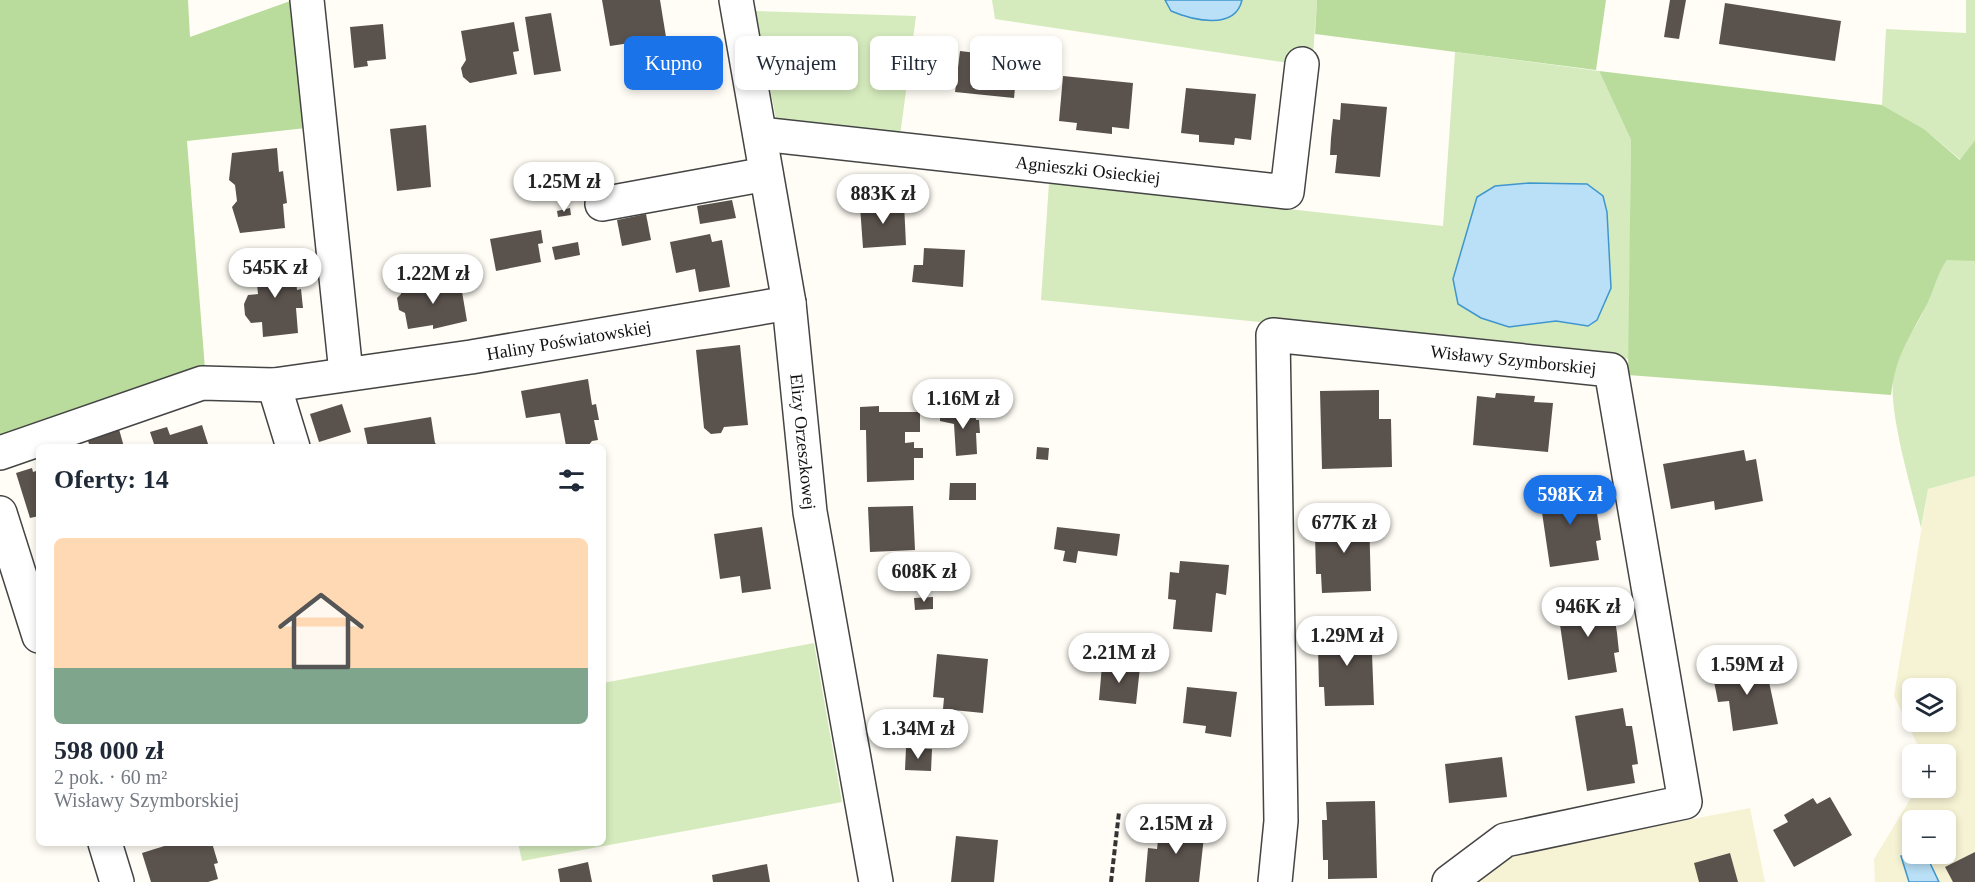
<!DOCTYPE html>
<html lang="pl">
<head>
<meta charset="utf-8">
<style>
  body { margin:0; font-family:"Times New Roman",serif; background:#f2f2f3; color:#1f2937; height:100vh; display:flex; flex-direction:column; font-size:22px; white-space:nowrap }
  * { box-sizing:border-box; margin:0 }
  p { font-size:20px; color:#747a83 }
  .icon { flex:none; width:33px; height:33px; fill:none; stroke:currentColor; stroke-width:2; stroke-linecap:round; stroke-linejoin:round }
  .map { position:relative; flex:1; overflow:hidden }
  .panel { position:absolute; left:36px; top:444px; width:570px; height:402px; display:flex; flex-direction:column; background:#fff; border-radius:9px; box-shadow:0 3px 9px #0003 }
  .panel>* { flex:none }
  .top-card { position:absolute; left:624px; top:36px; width:570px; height:54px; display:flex; gap:12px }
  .tools { position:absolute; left:1902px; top:678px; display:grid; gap:12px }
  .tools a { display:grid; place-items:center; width:54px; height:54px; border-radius:9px; background:#fff; box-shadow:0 3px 9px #0003; font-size:30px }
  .price { position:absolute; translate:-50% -51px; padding:0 14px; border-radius:21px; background:#fff; color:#222; font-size:20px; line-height:39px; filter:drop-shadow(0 2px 3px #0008) }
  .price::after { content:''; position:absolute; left:50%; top:36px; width:18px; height:14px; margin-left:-9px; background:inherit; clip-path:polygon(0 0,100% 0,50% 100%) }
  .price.current { background:#1a73e8; color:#fff }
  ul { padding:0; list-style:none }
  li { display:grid; align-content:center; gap:12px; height:318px; padding:0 18px }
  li+li { border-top:2px solid #e0e1e3 }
  li span { display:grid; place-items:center; height:186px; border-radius:9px; color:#555 }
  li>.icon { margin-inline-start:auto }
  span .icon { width:108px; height:108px; fill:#fffc; stroke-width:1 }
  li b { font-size:26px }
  h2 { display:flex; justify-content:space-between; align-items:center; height:72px; padding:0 18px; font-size:26px }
  .chip { padding:0 21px; border-radius:9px; background:#fff; box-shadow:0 3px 9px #0003; font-size:21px; line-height:54px }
  .chip.current { background:#1a73e8; color:#fff }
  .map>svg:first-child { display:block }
  .farmland { fill:#f6f3d4; fill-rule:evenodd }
  .green { fill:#d5ebbd; fill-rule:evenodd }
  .forest { fill:#b9dc9c }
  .water { fill:#b9e0f7; stroke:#3f96cf; stroke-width:1.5 }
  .building { fill:#5a524d }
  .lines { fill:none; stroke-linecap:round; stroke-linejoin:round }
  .minor-casing { stroke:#444; stroke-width:36 }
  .path { stroke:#333; stroke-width:4; stroke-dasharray:6 3; stroke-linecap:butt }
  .minor { stroke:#fff; stroke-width:33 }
  .labels { text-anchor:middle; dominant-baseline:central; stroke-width:6; stroke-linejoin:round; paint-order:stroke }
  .street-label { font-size:18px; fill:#111; stroke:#fff }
</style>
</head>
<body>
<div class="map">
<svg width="1975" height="882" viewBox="0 0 1975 882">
  <rect width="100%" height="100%" fill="#fffdf5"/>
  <!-- farmland -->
  <g class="farmland">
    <path d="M1975 476V882H1875L1874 859 1917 788H1946V754H1922L1894 696 1928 489ZM1912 688H1946V722H1912ZM1912 820H1946V854H1912Z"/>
    <polygon points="1750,808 1765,882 1475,882 1515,853"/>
  </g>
  <!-- green -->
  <g class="green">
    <polygon points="992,0 1165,0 1183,17 1211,21 1242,3 1242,0 1317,0 1313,55 1289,63 995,19"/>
    <polygon points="1966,0 1975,0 1975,140 1961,160 1924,129 1882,105 1886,29 1966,33"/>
    <polygon points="755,11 916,16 900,136 777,124"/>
    <path d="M1455 52 1599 71 1631 140 1629 359 1041 300 1049 183 1443 226ZM1529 183 1588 326 1556 321 1509 327 1477 197 1496 186Z"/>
    <path d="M1962 259 1975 261V476L1928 489 1921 528C1912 489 1886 407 1894 371 1898 349 1913 333 1922 314 1931 295 1935 276 1947 260Z"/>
    <polygon points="814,643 842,802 522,861 518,843 603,843 603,683"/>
  </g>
  <!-- forest -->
  <g class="forest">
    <polygon points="0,0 188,0 190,37 293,0 306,128 187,141 205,369 0,438"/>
    <polygon points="1317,0 1606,0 1596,70 1315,34"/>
    <path d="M1599 71 1882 105 1924 129 1960 160 1975 140V261L1947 260C1937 274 1935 287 1928 302 1910 338 1896 353 1891 395L1628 375 1631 140Z"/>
  </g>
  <!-- water -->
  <g class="water">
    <path d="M1165 0H1242C1235 31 1192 20 1171 11Z"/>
    <polygon points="1529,183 1587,184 1603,196 1607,212 1611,288 1597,320 1588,326 1556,321 1509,327 1481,318 1458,304 1453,279 1477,197 1495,186"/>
    <polygon points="1908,855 1929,861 1939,882 1909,882 1901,856"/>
  </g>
  <!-- building -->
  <g class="building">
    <polygon points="602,0 660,0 666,37 630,46 630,43 610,46"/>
    <polygon points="1670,0 1686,0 1679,39 1664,37"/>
    <polygon points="1725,3 1841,21 1835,61 1719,44"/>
    <polygon points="551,13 561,71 534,75 525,17"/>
    <polygon points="514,22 519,51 513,52 517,74 470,83 463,77 461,68 466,60 461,31"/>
    <polygon points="383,24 386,59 367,61 368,66 354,68 350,27"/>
    <polygon points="960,51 1018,58 1014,98 955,92"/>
    <polygon points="1063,76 1133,83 1129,129 1112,127 1112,134 1076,130 1077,123 1059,121"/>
    <polygon points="1186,88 1256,94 1251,140 1235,138 1234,145 1199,142 1199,135 1181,133"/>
    <polygon points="1341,103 1387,107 1380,177 1335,173 1337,155 1330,155 1331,138 1333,119 1340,120"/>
    <polygon points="426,125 431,187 397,191 390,129"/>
    <polygon points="277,148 279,172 283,171 287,203 283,204 285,228 240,233 232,207 237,201 235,185 229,180 232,153"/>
    <polygon points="732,200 736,218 700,224 697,206"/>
    <polygon points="904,203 906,245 863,248 860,206"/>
    <polygon points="570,208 571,215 558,217 557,211"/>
    <polygon points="646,214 651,240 622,246 617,220"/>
    <polygon points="541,230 543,243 538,244 541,262 496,271 490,239"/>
    <polygon points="710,234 712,242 722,240 730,287 699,292 695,269 676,273 670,242"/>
    <polygon points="578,242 580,255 555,260 552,247"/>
    <polygon points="924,248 965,250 963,287 912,282 914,265 923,265"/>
    <polygon points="294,260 297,290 301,289 303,308 296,308 298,333 263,337 262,322 251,323 245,315 244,304 248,295 258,294 255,264"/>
    <polygon points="460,280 467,321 433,329 433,325 408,329 405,313 399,310 397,298 401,294 401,289"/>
    <polygon points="740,345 748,425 724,427 721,433 711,434 704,428 696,350"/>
    <polygon points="588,379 592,405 596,404 599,420 594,420 598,440 592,441 588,446 566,446 560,413 526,418 521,391"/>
    <polygon points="1379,390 1379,419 1391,419 1392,467 1322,469 1320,391"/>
    <polygon points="1496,393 1535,396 1534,402 1553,403 1548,452 1473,445 1477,396 1495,398"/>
    <polygon points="342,404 351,432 319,442 310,414"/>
    <polygon points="879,406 879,412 920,412 920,432 905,432 905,443 914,442 914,448 923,448 923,458 914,458 914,480 867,482 866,430 860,430 860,407"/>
    <polygon points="975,409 976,420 979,420 980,433 976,433 977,454 956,456 954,424 940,421 940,410"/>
    <polygon points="431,417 435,443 440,447 368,447 364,428"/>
    <polygon points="117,422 124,447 90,447 85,432"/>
    <polygon points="202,425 209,447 155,447 150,432 167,427 170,435"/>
    <polygon points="1037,447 1049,448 1048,460 1036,459"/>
    <polygon points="1744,450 1746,461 1756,459 1763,501 1715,510 1714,501 1671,509 1663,464"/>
    <polygon points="32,468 33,472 39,470 39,516 30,518 16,473"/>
    <polygon points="950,483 976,483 976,500 949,500"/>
    <polygon points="1587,484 1590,502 1595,501 1598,520 1601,540 1596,541 1599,560 1550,567 1539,492"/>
    <polygon points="913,506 915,550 870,552 868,507"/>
    <polygon points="1369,514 1371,591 1322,593 1321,574 1316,574 1315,534 1321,534 1320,516"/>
    <polygon points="762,527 771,589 742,593 740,576 720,579 714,534"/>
    <polygon points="1057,527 1120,534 1117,556 1078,551 1076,563 1063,561 1065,551 1054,549"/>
    <polygon points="1180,561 1229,565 1226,595 1216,593 1212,632 1173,629 1176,600 1168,599 1170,572 1179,573"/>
    <polygon points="933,597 933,609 915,610 914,598"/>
    <polygon points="1605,597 1608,615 1614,614 1617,633 1619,652 1614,653 1617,672 1568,680 1557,604"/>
    <polygon points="1371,628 1374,705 1325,706 1324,687 1319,687 1318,647 1323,647 1323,629"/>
    <polygon points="937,654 988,659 983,713 943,709 944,698 933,697"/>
    <polygon points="1765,663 1778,724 1733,731 1729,701 1718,702 1712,671"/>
    <polygon points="1102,665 1140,667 1136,704 1099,700"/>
    <polygon points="1187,687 1237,692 1231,737 1205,733 1206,726 1183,723"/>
    <polygon points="1623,708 1626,726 1632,726 1635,744 1638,764 1632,765 1635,783 1587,791 1575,716"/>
    <polygon points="906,748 932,749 931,771 905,770"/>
    <polygon points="1502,757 1507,797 1449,803 1445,764"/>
    <polygon points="1830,797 1852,835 1794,867 1773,830 1788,822 1784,815 1813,798 1817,804"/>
    <polygon points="1375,801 1377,878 1328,879 1328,860 1323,860 1322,820 1327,820 1326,802"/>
    <polygon points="1160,823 1205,827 1199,882 1145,882 1148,848 1157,849"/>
    <polygon points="956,836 998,840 994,882 951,882"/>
    <polygon points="174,843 212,843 218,863 214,864 218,879 208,882 151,882 142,853"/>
    <polygon points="1975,852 1975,882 1953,882 1945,867"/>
    <polygon points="1730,853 1738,882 1699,882 1694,863"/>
    <polygon points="588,862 592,882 560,882 558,869"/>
    <polygon points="767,864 770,882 713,882 712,875"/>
  </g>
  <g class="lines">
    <!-- minor casing -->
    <g class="minor-casing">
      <g id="minor">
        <polyline points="307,0 346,373"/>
        <path id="s1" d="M736 0 789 303 810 512 876 882"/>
        <path id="s2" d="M760 134 1287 192 1302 64"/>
        <polyline points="602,204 766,174"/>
        <polyline points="274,385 293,447"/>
        <path id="s3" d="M0 453 202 383 274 385 471 357 789 303"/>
        <polyline points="0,513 39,636"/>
        <polyline points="105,843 117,882"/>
        <path id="s4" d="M1275 882 1281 821 1273 335 1611 370 1685 802 1505 840 1449 882"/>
      </g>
    </g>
    <!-- path -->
    <polyline class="path" points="1111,882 1119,812"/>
    <!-- minor -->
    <use href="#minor" class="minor"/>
  </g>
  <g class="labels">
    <!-- street labels -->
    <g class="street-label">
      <text stroke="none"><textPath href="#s2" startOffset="330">Agnieszki Osieckiej</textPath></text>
      <text stroke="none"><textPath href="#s3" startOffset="584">Haliny Poświatowskiej</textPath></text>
      <text stroke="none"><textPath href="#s4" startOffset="789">Wisławy Szymborskiej</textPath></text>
      <text stroke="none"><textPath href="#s1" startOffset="447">Elizy Orzeszkowej</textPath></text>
    </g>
  </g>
</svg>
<div class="tools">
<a><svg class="icon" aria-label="layers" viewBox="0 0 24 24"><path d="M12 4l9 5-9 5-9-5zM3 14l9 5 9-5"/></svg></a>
<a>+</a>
<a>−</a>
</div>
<b class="price" style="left:564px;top:213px">1.25M zł</b>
<b class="price" style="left:883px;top:225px">883K zł</b>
<b class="price" style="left:275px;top:299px">545K zł</b>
<b class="price" style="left:433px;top:305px">1.22M zł</b>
<b class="price" style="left:963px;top:430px">1.16M zł</b>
<b class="price current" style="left:1570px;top:526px">598K zł</b>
<b class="price" style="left:1344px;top:554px">677K zł</b>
<b class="price" style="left:924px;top:603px">608K zł</b>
<b class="price" style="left:1588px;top:638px">946K zł</b>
<b class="price" style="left:1347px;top:667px">1.29M zł</b>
<b class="price" style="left:1119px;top:684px">2.21M zł</b>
<b class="price" style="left:1747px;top:696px">1.59M zł</b>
<b class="price" style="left:918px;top:760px">1.34M zł</b>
<b class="price" style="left:1176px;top:855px">2.15M zł</b>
<div class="top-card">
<a class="chip current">Kupno</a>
<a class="chip">Wynajem</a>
<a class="chip">Filtry</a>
<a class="chip">Nowe</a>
</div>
<section class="panel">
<h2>Oferty: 14<svg class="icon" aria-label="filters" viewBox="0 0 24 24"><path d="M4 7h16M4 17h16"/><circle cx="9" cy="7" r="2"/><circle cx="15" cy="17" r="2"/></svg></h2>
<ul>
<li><span style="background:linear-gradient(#ffd9b3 70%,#7fa58c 0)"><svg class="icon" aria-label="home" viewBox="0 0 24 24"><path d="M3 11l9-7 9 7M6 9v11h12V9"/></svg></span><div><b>598 000 zł</b><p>2 pok. · 60 m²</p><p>Wisławy Szymborskiej</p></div></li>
</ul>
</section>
</div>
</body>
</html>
